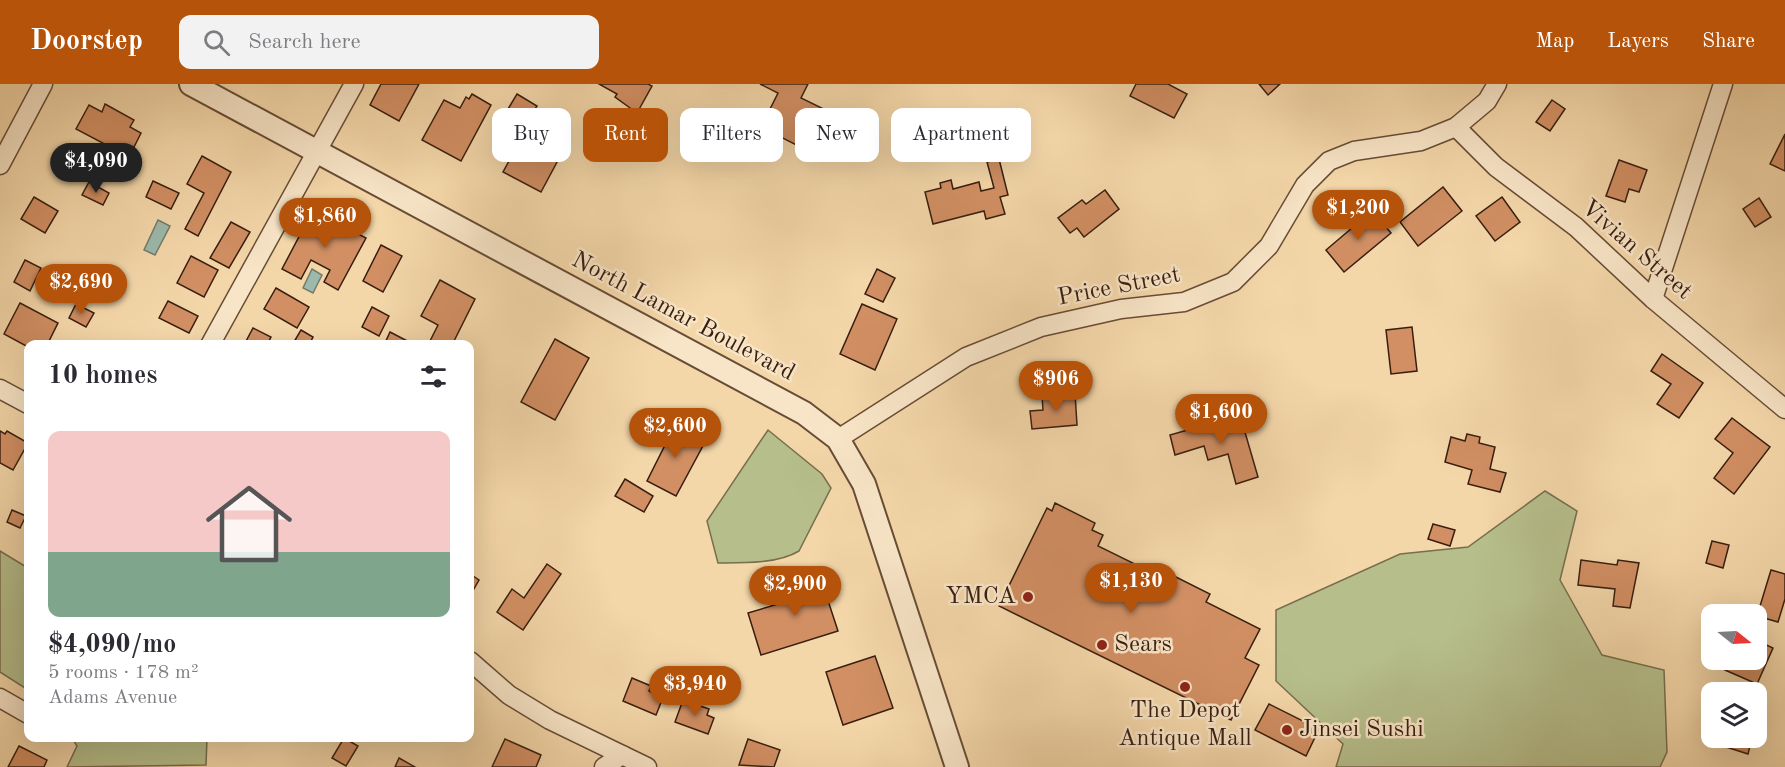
<!DOCTYPE html>
<html lang="en">
<head>
<meta charset="utf-8">
<style>
  body { margin:0; font-family:"Old Standard TT",serif; background:#f2f2f3; color:#2b2b33; height:100vh; display:flex; flex-direction:column; font-size:22px; white-space:nowrap }
  * { box-sizing:border-box; margin:0 }
  p { font-size:20px; color:#7c7c81 }
  .icon { flex:none; width:33px; height:33px; fill:none; stroke:currentColor; stroke-width:2; stroke-linecap:round; stroke-linejoin:round }
  .map { position:relative; flex:1; overflow:hidden }
  .details { position:absolute; left:24px; top:256px; width:450px; height:402px; display:flex; flex-direction:column; background:#fff; border-radius:12px; box-shadow:0 6px 24px #0002 }
  .details>* { flex:none }
  .hud { position:absolute; left:492px; top:24px; width:570px; height:54px; display:flex; gap:12px }
  .needle { width:39px; rotate:108deg }
  .tools { position:absolute; left:1701px; top:520px; display:grid; gap:12px }
  .tools a { display:grid; place-items:center; width:66px; height:66px; border-radius:12px; background:#fff; box-shadow:0 6px 24px #0002; font-size:30px }
  .price { position:absolute; translate:-50% -51px; padding:0 14px; border-radius:21px; background:#b45309; color:#fff; font-size:20px; line-height:39px; filter:drop-shadow(0 2px 3px #0008) }
  .price::after { content:''; position:absolute; left:50%; top:36px; width:18px; height:14px; margin-left:-9px; background:inherit; clip-path:polygon(0 0,100% 0,50% 100%) }
  .price.current { background:#222; color:#fff }
  ul { padding:0; list-style:none }
  li { display:grid; align-content:center; gap:12px; height:318px; padding:0 24px }
  li+li { border-top:2px solid #e1e1e2 }
  li span { display:grid; place-items:center; height:186px; border-radius:12px; color:#555 }
  li>.icon { margin-inline-start:auto }
  span .icon { width:108px; height:108px; fill:#fffc; stroke-width:1 }
  li b { font-size:26px }
  h2 { display:flex; justify-content:space-between; align-items:center; height:72px; padding:0 24px; font-size:26px }
  .pill { padding:0 21px; border-radius:12px; background:#fff; box-shadow:0 6px 24px #0002; font-size:21px; line-height:54px }
  .pill.current { background:#b45309; color:#fff }
  header { display:flex; align-items:center; gap:36px; box-sizing:border-box; height:84px; padding:0 30px; background:#b45309; color:#fff }
  header strong { font-size:28px }
  nav { display:flex; gap:33px; margin-inline-start:auto; font-size:21px }
  .search { width:420px; height:54px; background:#f2f2f3; display:flex; align-items:center; gap:15px; box-sizing:border-box; padding:0 21px; border-radius:12px; color:#7c7c81; font-size:22px }
  .map>svg:first-child { display:block }
  .green { fill:#b6bf8c; stroke:#776e4e; stroke-width:1.5 }
  .water { fill:#9cb9ab; stroke:#747b6d; stroke-width:1.5 }
  .building { fill:#d18f63; stroke:#381e10; stroke-width:1.5 }
  .lines { fill:none; stroke-linecap:round; stroke-linejoin:round }
  .minor-casing { stroke:#674c36; stroke-width:21 }
  .tertiary-casing { stroke:#674c36; stroke-width:26 }
  .minor { stroke:#f8e5c7; stroke-width:18 }
  .tertiary { stroke:#f8e5c7; stroke-width:22 }
  .poi-dot { fill:#8f2418; stroke:#f8e5c7; stroke-width:2 }
  .labels { text-anchor:middle; dominant-baseline:central; stroke-width:5; stroke-linejoin:round; paint-order:stroke }
  .street-label { font-size:24px; fill:#381e10; stroke:#f8e5c7 }
  .poi-label { font-size:24px; fill:#381e10; stroke:#f8e5c7; text-anchor:start }
</style>
</head>
<body>
<header>
<strong>Doorstep</strong>
<div class="search"><svg class="icon" aria-label="search" viewBox="0 0 24 24"><circle cx="10" cy="10" r="6"/><path d="M15 15l6 6"/></svg>Search here</div>
<nav><a>Map</a><a>Layers</a><a>Share</a></nav>
</header>
<div class="map">
<svg width="1785" height="683" viewBox="0 0 1785 683">
  <rect width="100%" height="100%" fill="#f4d7a9"/>
  <filter id="stains"><feTurbulence type="fractalNoise" baseFrequency=".00333" numOctaves="4"/><feColorMatrix values="0 0 0 0 .2 0 0 0 0 .09 0 0 0 0 .02 0 0 0 .5 -.17"/></filter>
  <radialGradient id="worn" r=".72"><stop offset=".6" stop-color="#630" stop-opacity="0"/><stop offset="1" stop-color="#630" stop-opacity=".3"/></radialGradient>
  <!-- green -->
  <g class="green">
    <path d="M768 346 822 390 831 404 799 467C778 480 742 479 718 479L707 437Z"/>
    <polygon points="1545,407 1577,427 1560,496 1602,571 1664,586 1667,668 1660,683 1336,683 1343,660 1276,597 1276,526 1400,470 1468,463"/>
    <polygon points="0,467 28,484 28,606 0,588"/>
    <polygon points="72,654 207,654 206,681 67,683 77,662"/>
  </g>
  <!-- water -->
  <g class="water">
    <polygon points="158,136 170,142 155,171 144,166"/>
    <polygon points="312,185 322,191 313,209 303,204"/>
  </g>
  <!-- building -->
  <g class="building">
    <polygon points="381,0 419,0 399,37 370,21"/>
    <polygon points="599,0 648,0 652,2 637,29 615,13 617,10"/>
    <polygon points="760,0 808,0 801,14 840,33 820,73 761,43 778,9"/>
    <polygon points="1136,0 1168,0 1187,10 1174,34 1130,12"/>
    <polygon points="1259,0 1280,0 1268,11"/>
    <polygon points="472,10 491,21 461,77 422,56 444,16 460,24 466,13 469,15"/>
    <polygon points="517,10 537,22 528,37 508,25"/>
    <polygon points="1552,16 1565,25 1550,47 1536,38"/>
    <polygon points="105,20 134,36 130,43 141,49 129,73 76,45 89,21 102,28"/>
    <polygon points="1785,50 1785,87 1770,80"/>
    <polygon points="540,52 564,65 541,108 503,88 514,68 521,71 527,61 533,65"/>
    <polygon points="202,72 231,88 198,152 185,145 204,109 187,100"/>
    <polygon points="999,75 1008,111 1000,113 1005,130 986,135 984,127 933,140 925,108 941,104 940,99 951,96 953,105 979,98 981,107 994,104 987,78"/>
    <polygon points="1619,76 1647,86 1639,108 1629,105 1625,118 1606,112"/>
    <polygon points="153,97 179,109 171,125 146,113"/>
    <polygon points="89,98 109,109 103,121 82,111"/>
    <polygon points="1443,103 1462,127 1418,162 1400,138"/>
    <polygon points="1105,106 1119,125 1084,153 1077,144 1070,149 1058,134 1082,116 1086,120"/>
    <polygon points="34,113 58,127 45,149 21,135"/>
    <polygon points="1502,113 1520,138 1495,157 1476,132"/>
    <polygon points="1759,114 1771,133 1755,143 1743,125"/>
    <polygon points="313,126 366,154 338,206 324,198 330,186 311,176 301,195 282,185"/>
    <polygon points="1372,127 1391,149 1344,188 1326,166"/>
    <polygon points="231,138 250,148 229,184 210,174"/>
    <polygon points="381,161 402,172 383,208 363,197"/>
    <polygon points="191,172 218,186 204,213 177,199"/>
    <polygon points="25,176 41,184 30,207 14,198"/>
    <polygon points="877,185 895,194 883,218 865,210"/>
    <polygon points="440,196 475,215 452,261 428,261 438,241 421,232"/>
    <polygon points="276,204 309,223 297,244 264,225"/>
    <polygon points="168,217 198,232 189,249 159,234"/>
    <polygon points="20,219 58,239 47,261 28,263 4,250"/>
    <polygon points="76,220 94,229 86,243 69,234"/>
    <polygon points="862,220 897,235 875,286 840,270"/>
    <polygon points="372,223 389,232 379,252 362,243"/>
    <polygon points="1412,243 1417,287 1391,290 1386,246"/>
    <polygon points="253,244 271,253 269,257 277,261 244,261"/>
    <polygon points="301,246 313,253 309,261 295,256"/>
    <polygon points="390,248 415,261 384,261"/>
    <polygon points="555,255 589,274 555,336 521,318"/>
    <polygon points="1662,270 1703,299 1679,334 1657,320 1671,300 1651,287"/>
    <polygon points="1075,309 1077,341 1032,345 1030,327 1043,326 1042,312"/>
    <polygon points="1240,331 1258,393 1236,400 1228,370 1208,376 1204,362 1175,371 1170,351"/>
    <polygon points="1732,334 1770,363 1734,410 1714,394 1733,369 1715,355"/>
    <polygon points="666,338 705,358 676,412 647,397 666,359 658,355"/>
    <polygon points="0,347 5,350 7,347 28,359 13,386 0,379"/>
    <polygon points="1467,350 1480,353 1479,359 1495,363 1490,385 1506,389 1500,408 1468,400 1472,386 1445,378 1451,353 1465,357"/>
    <polygon points="625,395 653,412 644,428 615,412"/>
    <polygon points="1055,419 1095,439 1092,446 1103,451 1098,462 1165,495 1168,489 1210,510 1206,518 1260,545 1245,574 1259,581 1231,636 999,522 1047,424 1052,427"/>
    <polygon points="12,426 26,432 20,444 7,438"/>
    <polygon points="1433,440 1455,446 1450,462 1428,455"/>
    <polygon points="1712,457 1729,461 1723,484 1706,479"/>
    <polygon points="1581,476 1617,481 1618,476 1639,479 1630,524 1613,522 1615,505 1578,501"/>
    <polygon points="547,480 561,490 523,546 497,528 512,505 524,514"/>
    <polygon points="818,486 838,547 761,571 748,529 798,514 792,494"/>
    <polygon points="1771,486 1785,490 1785,515 1778,538 1757,532"/>
    <polygon points="470,490 479,496 471,510 470,509"/>
    <polygon points="1756,556 1773,564 1757,600 1725,586 1729,576 1756,576"/>
    <polygon points="875,572 893,624 843,641 826,588"/>
    <polygon points="632,594 651,602 649,607 662,616 656,631 623,617"/>
    <polygon points="683,616 709,625 707,631 714,634 708,650 675,638"/>
    <polygon points="1269,620 1319,645 1306,672 1255,646"/>
    <polygon points="344,654 358,662 346,682 332,674"/>
    <polygon points="1726,654 1752,654 1748,670 1723,662"/>
    <polygon points="505,655 541,671 536,683 492,683"/>
    <polygon points="748,655 780,666 774,683 739,681"/>
    <polygon points="19,662 47,676 44,683 8,683"/>
    <polygon points="399,674 415,683 395,683"/>
  </g>
  <g class="lines">
    <!-- minor casing -->
    <g class="minor-casing">
      <g id="minor">
        <polyline points="1456,43 1496,83 1576,143 1653,215 1785,325"/>
        <polyline points="0,81 43,0"/>
        <polyline points="1653,215 1723,0"/>
        <polyline points="210,261 354,0"/>
        <polyline points="0,305 28,320"/>
        <polyline points="838,355 966,273 1041,243 1121,225 1184,218 1233,198 1269,162 1305,101 1329,77 1354,67 1421,57 1456,43 1487,17 1497,0"/>
        <polyline points="470,577 509,611 550,636 647,683"/>
        <polyline points="0,614 28,630"/>
        <polyline points="604,683 622,671"/>
      </g>
    </g>
    <!-- tertiary casing -->
    <g class="tertiary-casing">
      <polyline id="tertiary" points="191,0 804,329 838,355 864,400 957,683"/>
    </g>
    <!-- minor -->
    <use href="#minor" class="minor"/>
    <!-- tertiary -->
    <use href="#tertiary" class="tertiary"/>
  </g>
  <!-- markers -->
  <g class="poi-dot">
    <circle cx="1028" cy="513" r="6"/>
    <circle cx="1102" cy="561" r="6"/>
    <circle cx="1185" cy="603" r="6"/>
    <circle cx="1287" cy="646" r="6"/>
  </g>
  <g class="labels">
    <!-- street labels -->
    <g class="street-label">
      <text transform="translate(1636 166) rotate(41)">Vivian Street</text>
      <text transform="translate(1119 203) rotate(-11)">Price Street</text>
      <text transform="translate(683 233) rotate(28)">North Lamar Boulevard</text>
    </g>
    <!-- poi labels -->
    <g class="poi-label">
      <text x="1016" y="513" text-anchor="end">YMCA</text>
      <text x="1114" y="561">Sears</text>
      <text x="1185" y="627" text-anchor="middle">The Depot<tspan x="1185" dy="28">Antique Mall</tspan></text>
      <text x="1299" y="646">Jinsei Sushi</text>
    </g>
  </g>
  <rect width="100%" height="100%" filter="url(#stains)"/>
  <rect width="100%" height="100%" fill="url(#worn)"/>
</svg>
<div class="tools">
<a><svg class="needle" viewBox="-14 -14 28 28"><path d="M0-13l5 13h-10z" fill="#e53935"/><path d="M0 13l5-13h-10z" fill="#7c7c81"/></svg></a>
<a><svg class="icon" aria-label="layers" viewBox="0 0 24 24"><path d="M12 4l9 5-9 5-9-5zM3 14l9 5 9-5"/></svg></a>
</div>
<b class="price current" style="left:96px;top:110px">$4,090</b>
<b class="price" style="left:1358px;top:157px">$1,200</b>
<b class="price" style="left:325px;top:165px">$1,860</b>
<b class="price" style="left:81px;top:231px">$2,690</b>
<b class="price" style="left:1056px;top:328px">$906</b>
<b class="price" style="left:1221px;top:361px">$1,600</b>
<b class="price" style="left:675px;top:375px">$2,600</b>
<b class="price" style="left:1131px;top:530px">$1,130</b>
<b class="price" style="left:795px;top:533px">$2,900</b>
<b class="price" style="left:695px;top:633px">$3,940</b>
<div class="hud">
<a class="pill">Buy</a>
<a class="pill current">Rent</a>
<a class="pill">Filters</a>
<a class="pill">New</a>
<a class="pill">Apartment</a>
</div>
<section class="details">
<h2>10 homes<svg class="icon" aria-label="filters" viewBox="0 0 24 24"><path d="M4 7h16M4 17h16"/><circle cx="9" cy="7" r="2"/><circle cx="15" cy="17" r="2"/></svg></h2>
<ul>
<li><span style="background:linear-gradient(#f6c9c9 65%,#7fa58c 0)"><svg class="icon" aria-label="home" viewBox="0 0 24 24"><path d="M3 11l9-7 9 7M6 9v11h12V9"/></svg></span><div><b>$4,090/mo</b><p>5 rooms · 178 m²</p><p>Adams Avenue</p></div></li>
</ul>
</section>
</div>
</body>
</html>
